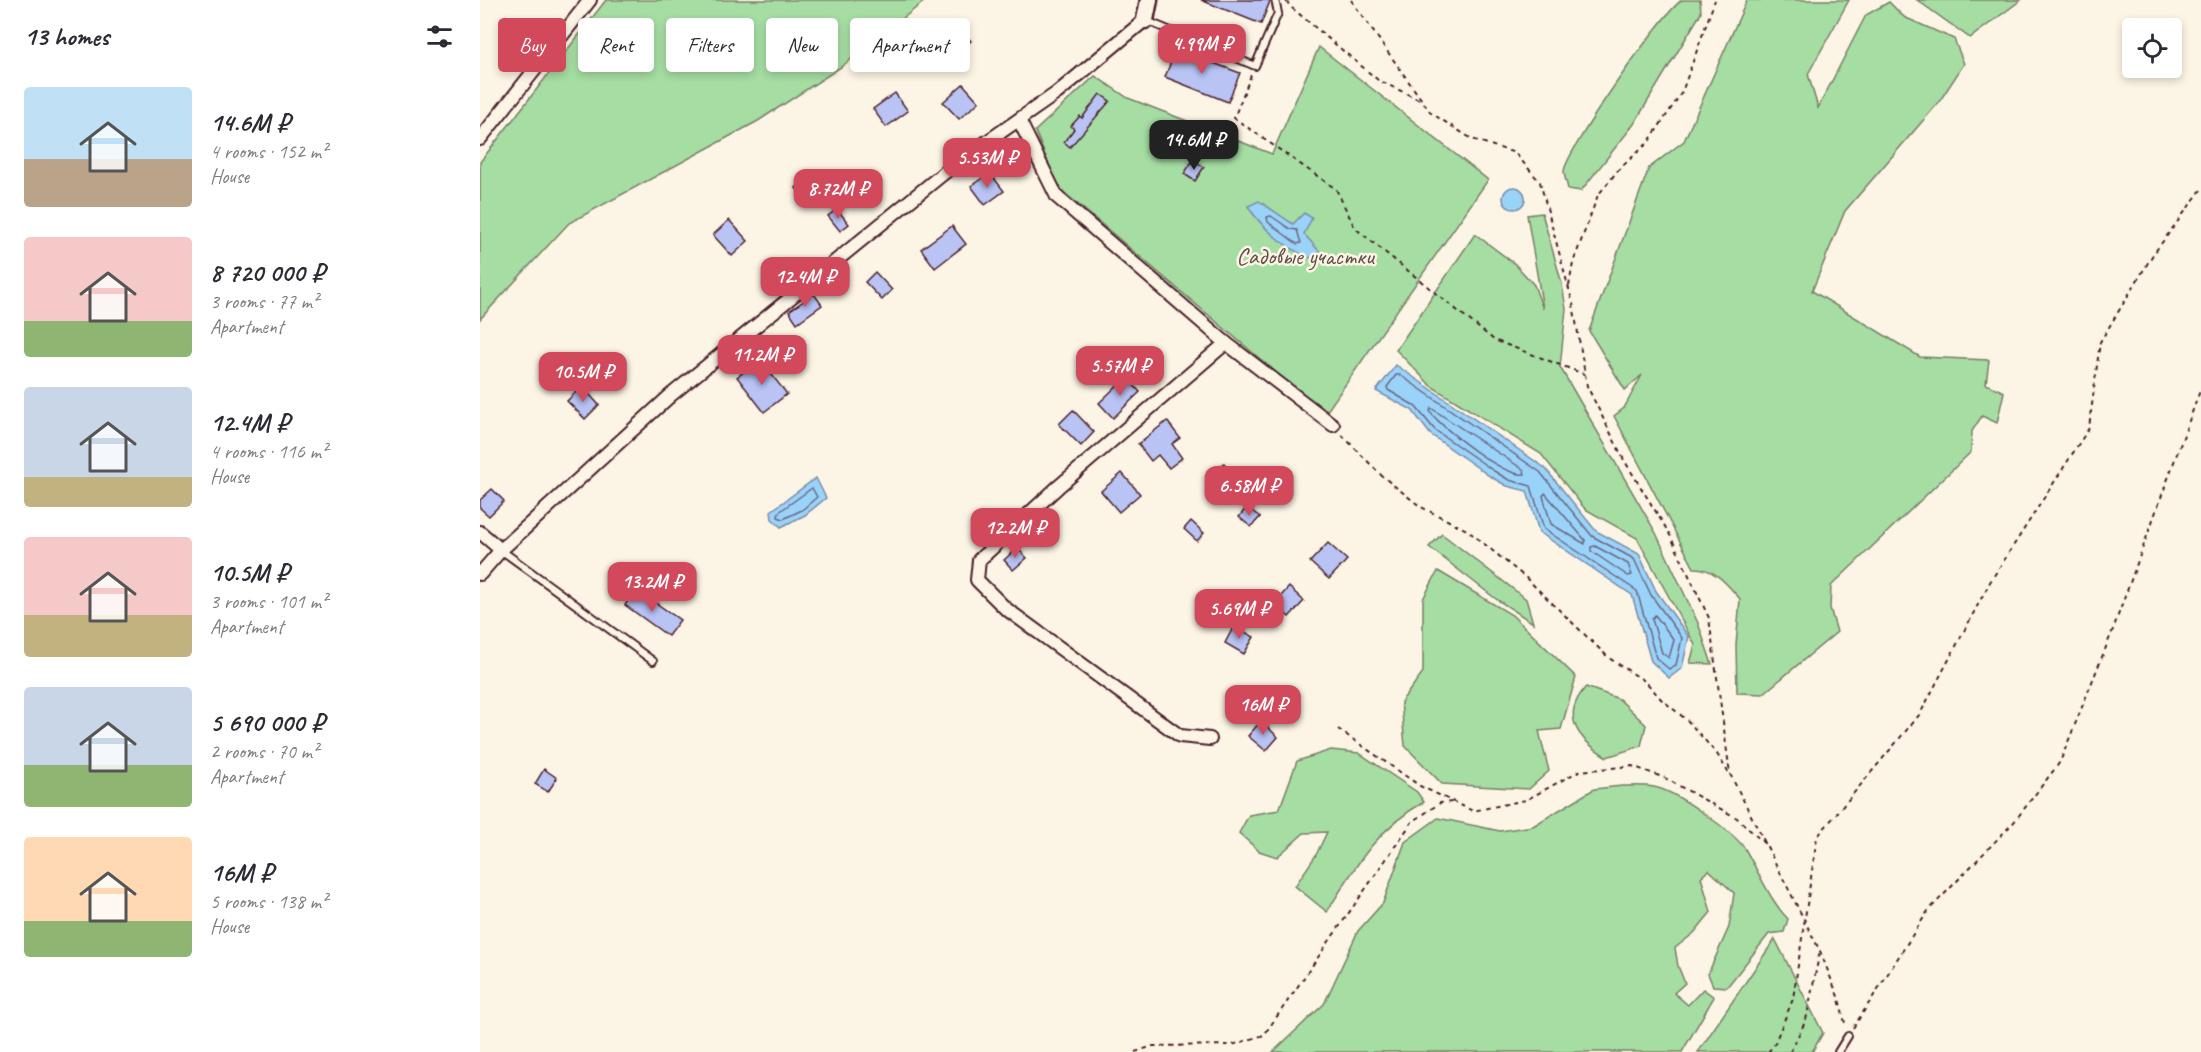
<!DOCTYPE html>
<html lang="en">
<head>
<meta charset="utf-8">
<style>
  body { margin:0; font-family:Caveat,sans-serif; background:#f7f7f7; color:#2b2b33; height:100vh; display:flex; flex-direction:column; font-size:22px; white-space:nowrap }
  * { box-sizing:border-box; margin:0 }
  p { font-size:20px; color:#7c7c81 }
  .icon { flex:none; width:33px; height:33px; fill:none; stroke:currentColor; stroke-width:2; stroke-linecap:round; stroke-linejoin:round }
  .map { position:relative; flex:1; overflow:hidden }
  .side { display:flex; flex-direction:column; background:#fff; width:480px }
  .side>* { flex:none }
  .guide { position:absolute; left:18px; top:18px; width:570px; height:54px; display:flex; gap:12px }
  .controls { position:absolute; left:1642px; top:18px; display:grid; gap:12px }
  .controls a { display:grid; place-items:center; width:60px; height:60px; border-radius:6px; background:#fff; box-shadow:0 3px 9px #0003; font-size:30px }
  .price { position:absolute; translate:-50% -51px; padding:0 14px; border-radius:12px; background:#d1495b; color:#fff; font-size:20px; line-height:39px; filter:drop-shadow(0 2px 3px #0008) }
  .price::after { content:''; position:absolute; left:50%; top:36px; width:18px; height:14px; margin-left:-9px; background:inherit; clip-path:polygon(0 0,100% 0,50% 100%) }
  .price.on { background:#222; color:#fff }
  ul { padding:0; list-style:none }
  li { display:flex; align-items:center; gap:18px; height:150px; padding:0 24px }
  li span { display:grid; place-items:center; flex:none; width:168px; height:120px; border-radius:6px; color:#555 }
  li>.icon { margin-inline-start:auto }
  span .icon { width:72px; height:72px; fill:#fffc; stroke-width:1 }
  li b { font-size:26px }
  h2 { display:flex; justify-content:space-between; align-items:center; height:72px; padding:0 24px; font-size:26px }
  .chip { padding:0 21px; border-radius:6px; background:#fff; box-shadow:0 3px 9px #0003; font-size:21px; line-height:54px }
  .chip.on { background:#d1495b; color:#fff }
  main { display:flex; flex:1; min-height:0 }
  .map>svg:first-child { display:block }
  .green { fill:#a5dda2; stroke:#787e66; stroke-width:1.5 }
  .water { fill:#9ad3fa; stroke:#7a8ba7; stroke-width:1.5 }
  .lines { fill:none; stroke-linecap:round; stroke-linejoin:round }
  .shore { stroke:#6a677e; stroke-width:1.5 }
  .building { fill:#b9c4f5; stroke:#4a1f2b; stroke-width:1.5 }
  .lane-casing { stroke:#4a1f2b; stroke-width:10 }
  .street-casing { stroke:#4a1f2b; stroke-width:16 }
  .secondary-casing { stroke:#4a1f2b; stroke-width:21 }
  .path { stroke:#4a1f2b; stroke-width:2; stroke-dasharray:4.5 4.5; stroke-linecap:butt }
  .lane { stroke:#fcf5e5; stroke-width:6 }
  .street { stroke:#fcf5e5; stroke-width:12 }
  .secondary { stroke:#fcf5e5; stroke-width:16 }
  .labels { text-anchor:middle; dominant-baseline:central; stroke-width:5; stroke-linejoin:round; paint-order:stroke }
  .park-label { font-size:24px; fill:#614e49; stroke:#fcf5e5 }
</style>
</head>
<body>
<main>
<section class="side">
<h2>13 homes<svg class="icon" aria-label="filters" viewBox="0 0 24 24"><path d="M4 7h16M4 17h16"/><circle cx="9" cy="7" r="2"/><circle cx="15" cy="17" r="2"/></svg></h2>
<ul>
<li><span style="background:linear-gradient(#bfe0f5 60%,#b9a48a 0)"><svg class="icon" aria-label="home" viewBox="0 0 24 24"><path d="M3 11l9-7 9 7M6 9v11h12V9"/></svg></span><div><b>14.6M ₽</b><p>4 rooms · 152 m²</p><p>House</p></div></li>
<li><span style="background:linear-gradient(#f6c9c9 70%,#8fb573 0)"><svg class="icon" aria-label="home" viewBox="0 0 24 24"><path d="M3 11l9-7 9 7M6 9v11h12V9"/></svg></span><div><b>8 720 000 ₽</b><p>3 rooms · 77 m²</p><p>Apartment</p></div></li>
<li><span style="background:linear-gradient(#c9d6e8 75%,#c2b280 0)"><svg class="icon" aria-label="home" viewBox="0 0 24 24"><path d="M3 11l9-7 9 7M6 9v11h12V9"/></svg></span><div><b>12.4M ₽</b><p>4 rooms · 116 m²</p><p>House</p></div></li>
<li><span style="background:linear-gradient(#f6c9c9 65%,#c2b280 0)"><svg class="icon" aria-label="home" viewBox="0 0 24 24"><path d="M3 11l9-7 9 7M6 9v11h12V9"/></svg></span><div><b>10.5M ₽</b><p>3 rooms · 101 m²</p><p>Apartment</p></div></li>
<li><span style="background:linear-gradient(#c9d6e8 65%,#8fb573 0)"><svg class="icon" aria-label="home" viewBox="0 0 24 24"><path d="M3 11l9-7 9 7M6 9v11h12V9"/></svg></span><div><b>5 690 000 ₽</b><p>2 rooms · 70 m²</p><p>Apartment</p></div></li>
<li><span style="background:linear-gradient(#ffd9b3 70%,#8fb573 0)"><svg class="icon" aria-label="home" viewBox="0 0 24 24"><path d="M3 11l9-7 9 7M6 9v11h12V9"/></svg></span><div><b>16M ₽</b><p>5 rooms · 138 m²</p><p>House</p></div></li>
</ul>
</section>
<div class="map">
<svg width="1721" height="1052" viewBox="0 0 1721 1052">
  <rect width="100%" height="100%" fill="#fcf5e5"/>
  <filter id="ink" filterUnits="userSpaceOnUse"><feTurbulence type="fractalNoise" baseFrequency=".0167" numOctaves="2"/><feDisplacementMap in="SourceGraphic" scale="12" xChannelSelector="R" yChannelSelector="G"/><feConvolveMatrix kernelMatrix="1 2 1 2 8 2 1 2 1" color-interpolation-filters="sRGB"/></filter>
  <g filter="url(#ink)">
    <!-- green -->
    <g class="green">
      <polygon points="126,0 446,0 361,67 278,121 89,223 0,319 0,162"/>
      <path d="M1202 0H1220L1221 13 1154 124 1101 191 1088 189C1087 184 1084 176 1084 171 1088 148 1182 13 1202 0Z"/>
      <path d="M1267 0H1369L1328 74 1338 108 1386 15 1409 2 1424 17 1474 39 1484 64 1459 102 1365 211 1332 291 1440 357 1509 360 1506 384 1524 392 1517 423 1502 416 1492 431 1491 452 1351 586 1350 608 1357 632 1283 694 1257 693 1256 645 1260 599C1247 584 1235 568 1214 568L1134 416 1144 408 1162 375 1145 390 1109 331 1169 168 1204 141Z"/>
      <polygon points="1437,0 1541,0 1490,38"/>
      <polygon points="839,47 1008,180 845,414 579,188 555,131 615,76 648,98 792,154"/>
      <polygon points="1062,213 1082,284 1086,309 1080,367 1176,533 1218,623 1232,664 1210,663 1215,645 1157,538 1105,509 1061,454 951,386 916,350 995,234 1035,264 1054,285 1063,309 1047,215"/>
      <polygon points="962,534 1046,599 1053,623 1016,599 949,547"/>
      <polygon points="958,571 1032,615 1096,677 1081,729 1059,731 1069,771 1049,789 962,784 925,746 921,702 943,672 943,599"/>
      <path d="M1106 687 1139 699 1166 725 1161 746 1127 757C1099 740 1079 717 1106 687Z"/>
      <path d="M851 750 879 753 937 792 944 802C896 829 875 867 847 912L815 886 836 855 847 832 824 833 797 857 779 851 759 833 769 815 799 810 817 761Z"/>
      <path d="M1142 786C1152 786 1164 785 1174 787 1194 790 1254 832 1265 849 1279 872 1289 899 1308 919L1304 932 1289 934 1247 987 1233 986 1228 974 1249 927 1254 893 1229 870 1221 877 1231 912 1214 933 1195 948 1198 966 1205 983 1194 993 1208 1005 1223 989 1234 997 1202 1052H793L844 1004 878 931 903 903 925 842 958 818 1020 831 1053 826 1114 789Z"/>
      <polygon points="1295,939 1343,1033 1332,1052 1218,1052"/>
    </g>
    <!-- water -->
    <g class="water">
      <circle cx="1034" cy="198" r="11"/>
      <path d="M779 201 813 224 824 213 832 218 824 234 840 252 837 260C811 253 782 229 768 206Z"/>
      <polygon points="916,365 1065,468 1116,531 1159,554 1176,591 1209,637 1202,668 1189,678 1171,661 1152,595 1059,532 1047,491 1027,486 1011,477 950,434 932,410 896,391"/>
      <polygon points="336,478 346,498 325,515 301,527 292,519 291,511"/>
    </g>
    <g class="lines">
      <!-- shore -->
      <g class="shore">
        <polygon points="787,217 791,216 810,229 817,230 821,243 817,244 788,222"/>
        <polygon points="916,375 920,375 1060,472 1112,536 1154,559 1171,595 1202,638 1196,665 1189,669 1176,658 1157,591 1064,529 1051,486 1029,480 1014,471 955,430 935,406 908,390 907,387"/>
        <path d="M951 408 1044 470 1045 474C1025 478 963 429 950 412Z"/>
        <polygon points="332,488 337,497 322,510 303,519 298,517 299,512"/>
        <polygon points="1065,493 1105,540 1105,544 1071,524 1063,496"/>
        <polygon points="1115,546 1148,564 1152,575 1148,576 1111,551 1111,547"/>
        <polygon points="1175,615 1194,640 1189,658 1182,653 1172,619"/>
      </g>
    </g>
    <!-- building -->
    <g class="building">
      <polygon points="721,0 790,0 790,1 781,24"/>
      <polygon points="479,28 491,41 478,52 467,39"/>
      <polygon points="696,49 760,73 748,102 685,77"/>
      <polygon points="483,84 499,102 479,119 463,102"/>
      <polygon points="415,93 428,111 406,127 393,109"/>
      <polygon points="620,94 630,101 590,147 584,142 594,129 591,126 600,116 602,118"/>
      <polygon points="713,160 724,167 715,181 704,174"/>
      <polygon points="510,173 524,191 505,205 491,186"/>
      <polygon points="326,178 342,196 332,206 316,188"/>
      <polygon points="357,209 369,224 360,231 348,216"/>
      <polygon points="249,220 268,241 252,256 233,235"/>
      <polygon points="472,226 486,244 455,268 441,249"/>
      <polygon points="395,272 412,290 402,300 385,282"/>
      <polygon points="334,294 342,305 317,323 309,311"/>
      <polygon points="280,360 307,394 284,412 257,377"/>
      <polygon points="646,377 660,392 633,418 619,403"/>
      <polygon points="102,386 119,405 105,419 87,401"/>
      <polygon points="593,410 614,432 601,446 579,424"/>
      <polygon points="687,421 700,438 692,444 702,458 689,468 678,455 671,461 658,444"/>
      <polygon points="744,463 753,474 742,484 732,472"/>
      <polygon points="642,473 660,494 639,512 621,491"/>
      <polygon points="12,489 24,501 9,516 0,508 0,500"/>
      <polygon points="767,507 780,517 771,527 759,517"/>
      <polygon points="711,521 724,533 717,541 704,529"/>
      <polygon points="848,543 867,560 849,579 830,562"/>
      <polygon points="537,548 547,558 533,570 524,560"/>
      <polygon points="809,587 824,601 809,617 794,604"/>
      <polygon points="156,589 200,620 188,636 145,605"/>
      <polygon points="754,626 774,637 764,654 745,643"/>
      <polygon points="781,721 798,737 786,751 768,736"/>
      <polygon points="64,769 77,778 68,792 55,784"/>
    </g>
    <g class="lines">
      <!-- lane casing -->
      <g class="lane-casing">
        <g id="lane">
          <polyline points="667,21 775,66 798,13 795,0"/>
          <polyline points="21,550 173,661"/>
          <polyline points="1358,1052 1368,1036"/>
        </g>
      </g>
      <!-- street casing -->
      <g class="street-casing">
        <g id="street">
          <polyline points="539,120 577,197 746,343 853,425"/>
          <polyline points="0,139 110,0"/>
          <polyline points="0,532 21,550"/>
          <polyline points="0,574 21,550 191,395 475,164 577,93 665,20"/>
          <polyline points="730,739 700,736 525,608 497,580 499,560 578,487 746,343"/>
        </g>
      </g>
      <!-- secondary casing -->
      <g class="secondary-casing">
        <polyline id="secondary" points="665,20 669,0"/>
      </g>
      <!-- path -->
      <g class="path">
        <polyline points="871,0 951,113 992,139 1035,153 1060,182 1093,304 1107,386 1144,460 1189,533 1229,618 1250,774 1340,951 1359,999 1366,1027"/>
        <polyline points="806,1 812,8 898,80 940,100"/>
        <polyline points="771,75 754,118 856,189 875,228 1014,340 1104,374"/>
        <polyline points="1089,286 1093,263 1118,195 1139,169 1168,143 1202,92 1235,0"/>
        <polyline points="862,435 902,476 941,507 987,530 1045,577 1129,658 1166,682 1181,699 1208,721 1237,754 1248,772"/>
        <polyline points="858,729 940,786 993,811 1046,800 1099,771 1152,766 1185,778 1257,818 1286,845"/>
        <polyline points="1373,1028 1448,911 1534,822 1580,762 1632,632 1721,388"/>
        <polyline points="655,1052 673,1046 752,1045 784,1035 932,822 960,803 973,802"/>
        <polyline points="1288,1052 1294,1045 1313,999 1337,837 1440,714 1510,582 1609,428 1620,342 1672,256 1721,190"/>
        <polyline points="1310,1052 1326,1020 1340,951"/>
      </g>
      <!-- lane -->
      <use href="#lane" class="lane"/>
      <!-- street -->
      <use href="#street" class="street"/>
      <!-- secondary -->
      <use href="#secondary" class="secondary"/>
    </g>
  </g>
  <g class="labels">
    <!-- park labels -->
    <g class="park-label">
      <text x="825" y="256">Садовые участки</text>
    </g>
  </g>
</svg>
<div class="controls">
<a><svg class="icon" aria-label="locate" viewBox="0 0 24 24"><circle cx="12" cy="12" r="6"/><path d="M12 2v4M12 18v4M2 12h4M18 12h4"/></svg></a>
</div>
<b class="price" style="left:722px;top:75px">4.99M ₽</b>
<b class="price on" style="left:714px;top:171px">14.6M ₽</b>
<b class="price" style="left:507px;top:189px">5.53M ₽</b>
<b class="price" style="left:358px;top:220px">8.72M ₽</b>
<b class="price" style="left:325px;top:308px">12.4M ₽</b>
<b class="price" style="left:282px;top:386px">11.2M ₽</b>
<b class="price" style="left:640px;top:397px">5.57M ₽</b>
<b class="price" style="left:103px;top:403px">10.5M ₽</b>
<b class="price" style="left:769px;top:517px">6.58M ₽</b>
<b class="price" style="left:535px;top:559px">12.2M ₽</b>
<b class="price" style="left:172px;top:613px">13.2M ₽</b>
<b class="price" style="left:759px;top:640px">5.69M ₽</b>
<b class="price" style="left:783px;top:736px">16M ₽</b>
<div class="guide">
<a class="chip on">Buy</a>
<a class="chip">Rent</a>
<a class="chip">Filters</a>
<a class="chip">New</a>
<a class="chip">Apartment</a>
</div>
</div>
</main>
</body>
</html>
